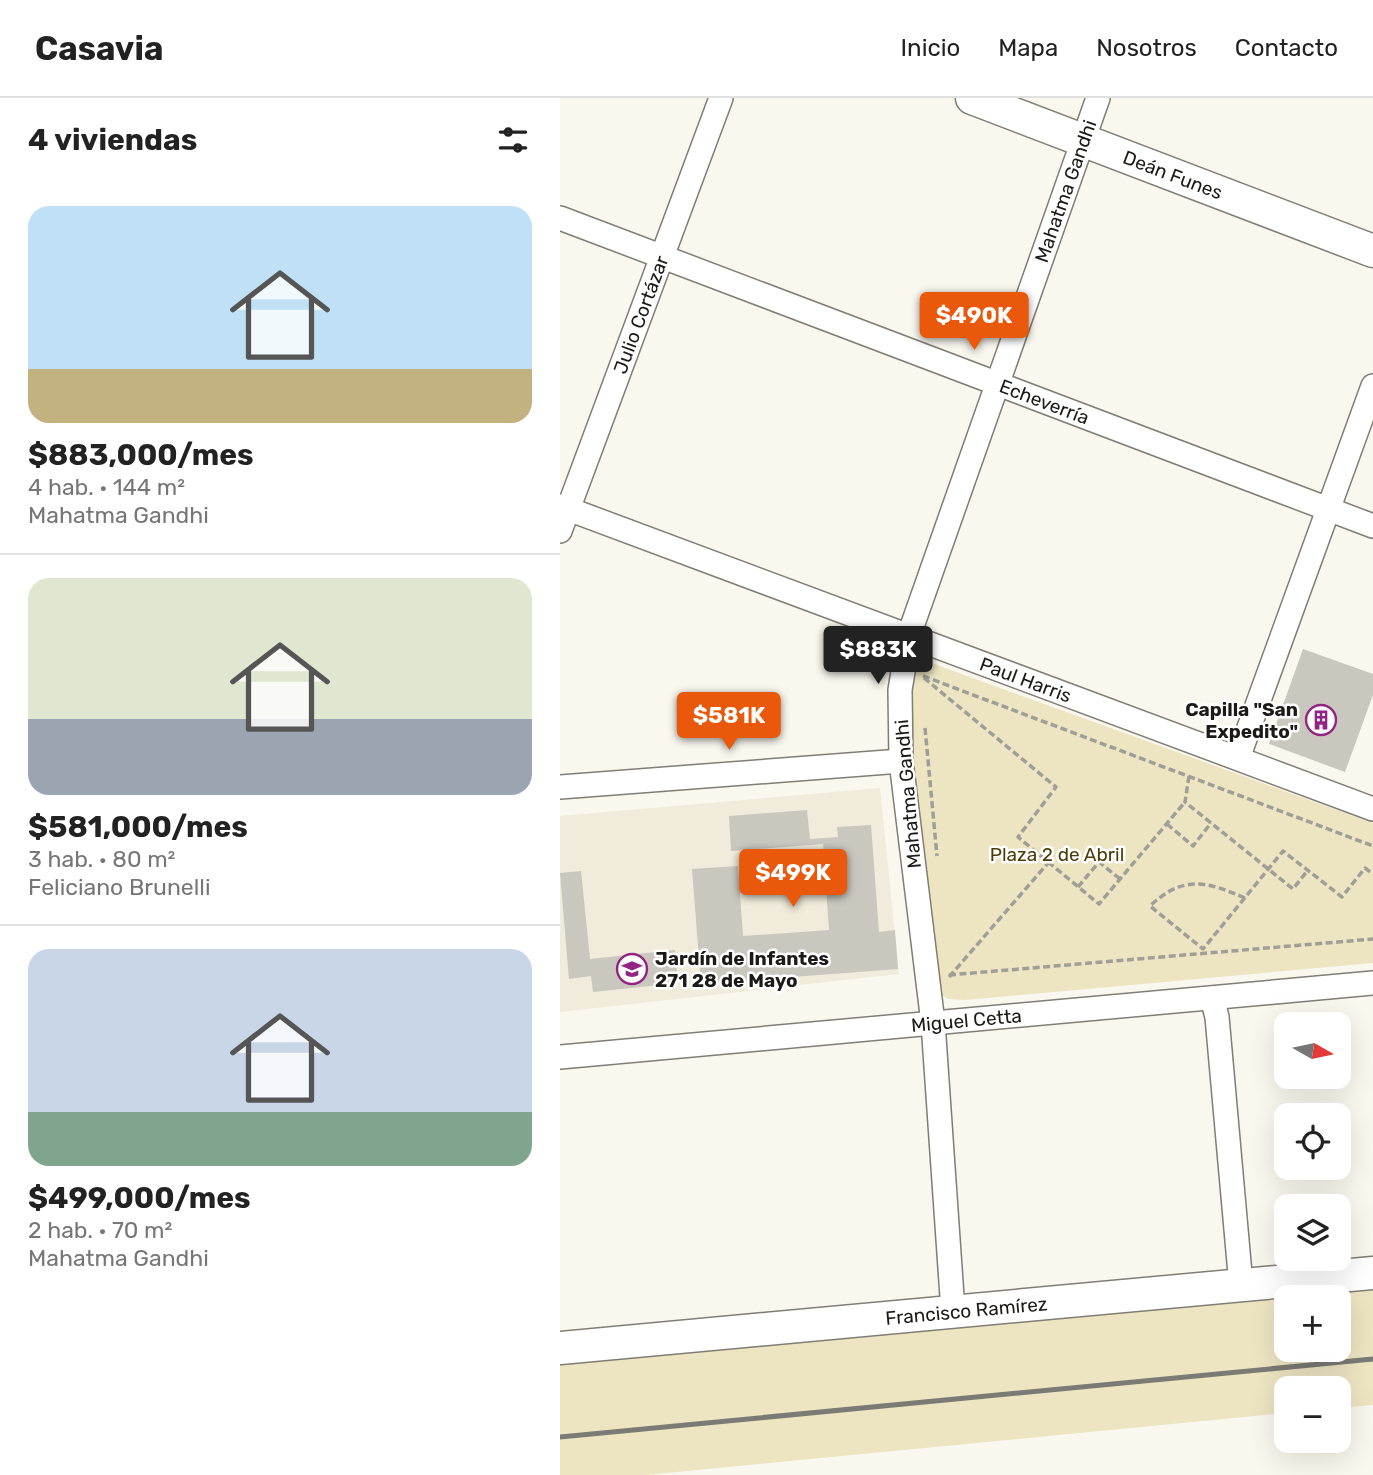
<!DOCTYPE html>
<html lang="es">
<head>
<meta charset="utf-8">
<style>
  body { margin:0; font-family:Rubik,sans-serif; background:#f6f6f6; color:#222; height:100vh; display:flex; flex-direction:column; font-size:26px; white-space:nowrap }
  * { box-sizing:border-box; margin:0 }
  p { font-size:23px; color:#767676 }
  .icon { flex:none; width:38px; height:38px; fill:none; stroke:currentColor; stroke-width:2; stroke-linecap:round; stroke-linejoin:round }
  .map { position:relative; flex:1; overflow:hidden }
  .panel { display:flex; flex-direction:column; background:#fff; width:560px }
  .panel>* { flex:none }
  .needle { width:46px; rotate:99deg }
  .controls { position:absolute; left:714px; top:914px; display:grid; gap:14px }
  .controls a { display:grid; place-items:center; width:77px; height:77px; border-radius:14px; background:#fff; box-shadow:0 7px 28px #0002; font-size:35px }
  .price { position:absolute; translate:-50% -60px; padding:0 16px; border-radius:7px; background:#ea580c; color:#fff; font-size:23px; line-height:46px; filter:drop-shadow(0 2px 4px #0008) }
  .price::after { content:''; position:absolute; left:50%; top:42px; width:21px; height:16px; margin-left:-10px; background:inherit; clip-path:polygon(0 0,100% 0,50% 100%) }
  .price.on { background:#222; color:#fff }
  ul { padding:0; list-style:none }
  li { display:grid; align-content:center; gap:14px; height:371px; padding:0 28px }
  li+li { border-top:2px solid #e0e0e0 }
  li span { display:grid; place-items:center; height:217px; border-radius:21px; color:#555 }
  li>.icon { margin-inline-start:auto }
  span .icon { width:126px; height:126px; fill:#fffc; stroke-width:1 }
  li b { font-size:30px }
  h2 { display:flex; justify-content:space-between; align-items:center; height:84px; padding:0 28px; font-size:30px }
  header { display:flex; align-items:center; gap:42px; box-sizing:border-box; height:98px; padding:0 35px; background:#fff; border-bottom:2px solid #e0e0e0 }
  header strong { font-size:33px }
  nav { display:flex; gap:38px; margin-inline-start:auto; font-size:24px }
  main { display:flex; flex:1; min-height:0 }
  .map>svg:first-child { display:block }
  .built { fill:#f0ebda }
  .green { fill:#ede4c2; fill-rule:evenodd }
  .building { fill:#c9c7be }
  .lines { fill:none; stroke-linecap:round; stroke-linejoin:round }
  .street-casing { stroke:#7f7d74; stroke-width:26 }
  .secondary-casing { stroke:#7f7d74; stroke-width:35 }
  .path { stroke:#9f9e97; stroke-width:3.5; stroke-dasharray:7 3.5; stroke-linecap:butt }
  .street { stroke:#fff; stroke-width:23 }
  .secondary { stroke:#fff; stroke-width:32 }
  .rail { stroke:#7b7a74; stroke-width:5 }
  .labels { text-anchor:middle; dominant-baseline:central; stroke-width:5; stroke-linejoin:round; paint-order:stroke }
  .street-label { font-size:19px; fill:#1b1a17; stroke:#fff }
  .poi-label { font-size:19px; font-weight:bold; fill:#1b1a17; stroke:#fff; text-anchor:end }
  .park-label { font-size:19px; fill:#4a3d09; stroke:#fff }
</style>
</head>
<body>
<header>
<strong>Casavia</strong>
<nav><a>Inicio</a><a>Mapa</a><a>Nosotros</a><a>Contacto</a></nav>
</header>
<main>
<section class="panel">
<h2>4 viviendas<svg class="icon" aria-label="filters" viewBox="0 0 24 24"><path d="M4 7h16M4 17h16"/><circle cx="9" cy="7" r="2"/><circle cx="15" cy="17" r="2"/></svg></h2>
<ul>
<li><span style="background:linear-gradient(#bfe0f5 75%,#c2b280 0)"><svg class="icon" aria-label="home" viewBox="0 0 24 24"><path d="M3 11l9-7 9 7M6 9v11h12V9"/></svg></span><div><b>$883,000/mes</b><p>4 hab. · 144 m²</p><p>Mahatma Gandhi</p></div></li>
<li><span style="background:linear-gradient(#dfe7d0 65%,#9aa5b1 0)"><svg class="icon" aria-label="home" viewBox="0 0 24 24"><path d="M3 11l9-7 9 7M6 9v11h12V9"/></svg></span><div><b>$581,000/mes</b><p>3 hab. · 80 m²</p><p>Feliciano Brunelli</p></div></li>
<li><span style="background:linear-gradient(#c9d6e8 75%,#7fa58c 0)"><svg class="icon" aria-label="home" viewBox="0 0 24 24"><path d="M3 11l9-7 9 7M6 9v11h12V9"/></svg></span><div><b>$499,000/mes</b><p>2 hab. · 70 m²</p><p>Mahatma Gandhi</p></div></li>
</ul>
</section>
<div class="map">
<svg width="813" height="1377" viewBox="0 0 813 1377">
  <rect width="100%" height="100%" fill="#faf8ee"/>
  <!-- built -->
  <polygon class="built" points="320,690 339,876 0,914 0,718"/>
  <!-- green -->
  <g class="green">
    <polygon points="363,562 813,725 813,865 405,902 388,901 380,896 347,661 353,563"/>
    <path d="M813 1189V1307L779 1310V1290H726V1315L86 1377H0V1266ZM726 1199H779V1251H726Z"/>
  </g>
  <!-- building -->
  <g class="building">
    <polygon points="743,551 813,576 813,597 785,674 709,646"/>
    <polygon points="247,712 250,741 278,739 277,729 311,727 319,834 335,832 338,871 141,886 132,771 178,768 183,838 269,832 263,746 171,753 169,718"/>
    <polygon points="21,773 30,861 115,852 118,885 33,894 31,878 9,881 0,775"/>
  </g>
  <g class="lines">
    <!-- street casing -->
    <g class="street-casing">
      <g id="street">
        <path id="s1" d="M0 120 813 428"/>
        <path id="s2" d="M0 408 813 711"/>
        <path id="s3" d="M0 433 161 0"/>
        <polyline points="678,660 813,288"/>
        <polyline points="0,689 341,663"/>
        <polyline points="652,900 657,919 681,1187"/>
        <path id="s4" d="M0 959 813 885"/>
        <path id="s5" d="M393 1213 373 925 341 663 340 592 349 537 538 0"/>
      </g>
    </g>
    <!-- secondary casing -->
    <g class="secondary-casing">
      <g id="secondary">
        <path id="s6" d="M412 0 813 153"/>
        <path id="s7" d="M0 1250 813 1175"/>
      </g>
    </g>
    <!-- path -->
    <g class="path">
      <polyline points="363,578 813,748"/>
      <polyline points="364,580 496,689 458,739 539,806 625,704"/>
      <polyline points="365,630 377,758"/>
      <polyline points="629,678 625,704 733,791 748,772"/>
      <polyline points="607,726 633,748 651,725"/>
      <polyline points="518,789 539,764 560,781"/>
      <path d="M685 800C646 783 623 777 590 808L643 851 723 753 782 799 805 770 813 776"/>
      <polyline points="389,877 813,841"/>
      <polyline points="389,879 489,764"/>
    </g>
    <!-- street -->
    <use href="#street" class="street"/>
    <!-- secondary -->
    <use href="#secondary" class="secondary"/>
    <!-- rail -->
    <polyline class="rail" points="0,1339 813,1261"/>
  </g>
  <!-- icons -->
  <defs>
    <g id="building-ring" transform="scale(1.575)"><circle r="9.5" fill="#fff" stroke="#942484" stroke-width="1.5"/><path d="M-4-6H4V6H1V3H-1V6H-4ZM-2.5-4.3h1.7v1.8h-1.7ZM.8-4.3h1.7v1.8H.8ZM-2.5-1h1.7V.8h-1.7ZM.8-1h1.7V.8H.8Z" fill="#942484"/></g>
    <g id="school-ring" transform="scale(1.575)"><circle r="9.5" fill="#fff" stroke="#942484" stroke-width="1.5"/><path d="M0-5L7-2L0 1L-7-2ZM-4 1L0 2.5L4 1V4Q0 6-4 4Z" fill="#942484"/></g>
  </defs>
  <g fill-rule="evenodd">
    <use href="#building-ring" x="761" y="622"/>
    <use href="#school-ring" x="72" y="871"/>
  </g>
  <g class="labels">
    <!-- street labels -->
    <g class="street-label">
      <text stroke="none"><textPath href="#s6" startOffset="215">Deán Funes</textPath></text>
      <text stroke="none"><textPath href="#s5" startOffset="1150">Mahatma Gandhi</textPath></text>
      <text stroke="none"><textPath href="#s3" startOffset="231">Julio Cortázar</textPath></text>
      <text stroke="none"><textPath href="#s1" startOffset="518">Echeverría</textPath></text>
      <text stroke="none"><textPath href="#s2" startOffset="497">Paul Harris</textPath></text>
      <text transform="translate(348 696) rotate(-95)">Mahatma Gandhi</text>
      <text stroke="none"><textPath href="#s4" startOffset="408">Miguel Cetta</textPath></text>
      <text stroke="none"><textPath href="#s7" startOffset="408">Francisco Ramírez</textPath></text>
    </g>
    <!-- poi labels -->
    <g class="poi-label">
      <text x="738" y="611">Capilla "San<tspan x="738" dy="22">Expedito"</tspan></text>
      <text x="95" y="860" text-anchor="start">Jardín de Infantes<tspan x="95" dy="22">271 28 de Mayo</tspan></text>
    </g>
    <!-- park labels -->
    <g class="park-label">
      <text x="497" y="756">Plaza 2 de Abril</text>
    </g>
  </g>
</svg>
<div class="controls">
<a><svg class="needle" viewBox="-14 -14 28 28"><path d="M0-13l5 13h-10z" fill="#e53935"/><path d="M0 13l5-13h-10z" fill="#767676"/></svg></a>
<a><svg class="icon" aria-label="locate" viewBox="0 0 24 24"><circle cx="12" cy="12" r="6"/><path d="M12 2v4M12 18v4M2 12h4M18 12h4"/></svg></a>
<a><svg class="icon" aria-label="layers" viewBox="0 0 24 24"><path d="M12 4l9 5-9 5-9-5zM3 14l9 5 9-5"/></svg></a>
<a>+</a>
<a>−</a>
</div>
<b class="price" style="left:414px;top:254px">$490K</b>
<b class="price on" style="left:318px;top:588px">$883K</b>
<b class="price" style="left:169px;top:654px">$581K</b>
<b class="price" style="left:233px;top:811px">$499K</b>
</div>
</main>
</body>
</html>
